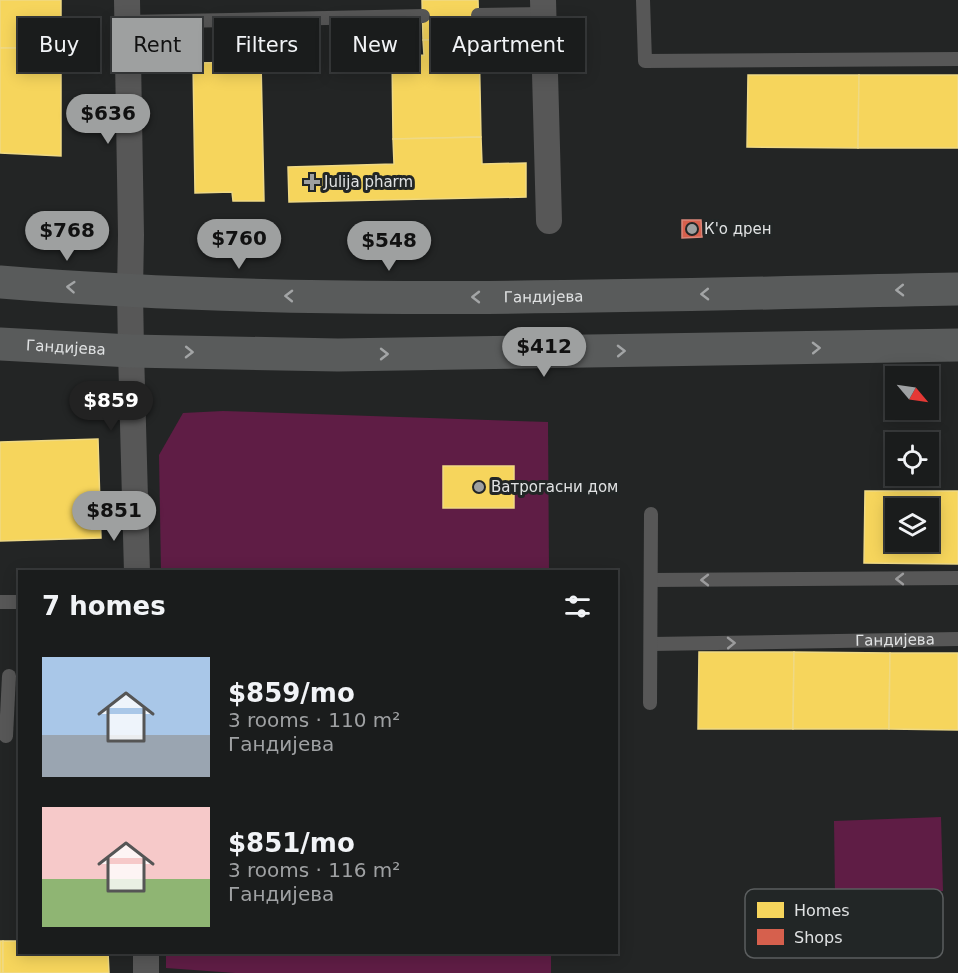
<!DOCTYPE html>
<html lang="en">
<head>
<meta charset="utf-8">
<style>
  body { margin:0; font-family:"DejaVu Sans",sans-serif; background:#232525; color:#f1f3f6; height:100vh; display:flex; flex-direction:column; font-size:22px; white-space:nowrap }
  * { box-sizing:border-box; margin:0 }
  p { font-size:20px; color:#9fa1a3 }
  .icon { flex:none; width:33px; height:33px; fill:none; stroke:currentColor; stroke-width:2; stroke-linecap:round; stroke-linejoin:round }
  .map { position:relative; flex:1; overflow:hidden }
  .sheet { position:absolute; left:18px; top:570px; width:600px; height:384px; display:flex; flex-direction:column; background:#1a1c1c; border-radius:0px; box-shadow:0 3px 15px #0003,0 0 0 2px #383a3b }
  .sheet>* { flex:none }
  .guide { position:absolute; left:18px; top:18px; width:600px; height:54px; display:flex; gap:12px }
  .needle { width:39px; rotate:119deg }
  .tools { position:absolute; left:885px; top:366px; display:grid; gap:12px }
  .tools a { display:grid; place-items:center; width:54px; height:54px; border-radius:0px; background:#1a1c1c; box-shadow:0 3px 15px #0003,0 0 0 2px #383a3b; font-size:30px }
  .price { position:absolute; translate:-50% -51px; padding:0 14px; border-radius:21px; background:#9ea0a0; color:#111; font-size:20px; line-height:39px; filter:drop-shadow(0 2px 3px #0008) }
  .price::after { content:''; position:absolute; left:50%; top:36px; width:18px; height:14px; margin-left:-9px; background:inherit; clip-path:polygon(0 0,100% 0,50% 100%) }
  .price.on { background:#222; color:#fff }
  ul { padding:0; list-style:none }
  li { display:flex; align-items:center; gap:18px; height:150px; padding:0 24px }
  li span { display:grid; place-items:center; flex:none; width:168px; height:120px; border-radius:0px; color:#555 }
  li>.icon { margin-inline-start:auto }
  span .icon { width:72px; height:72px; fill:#fffc; stroke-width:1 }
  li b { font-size:26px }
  h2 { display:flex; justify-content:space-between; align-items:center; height:72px; padding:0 24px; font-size:26px }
  .tag { padding:0 21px; border-radius:0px; background:#1a1c1c; box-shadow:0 3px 15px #0003,0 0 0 2px #383a3b; font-size:21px; line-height:54px }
  .tag.on { background:#9ea0a0; color:#111 }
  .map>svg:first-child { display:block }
  .green { fill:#5f1d45 }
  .homes { fill:#f6d55c; stroke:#efd984; stroke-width:1.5; fill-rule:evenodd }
  .shops { fill:#d6604d; stroke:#d9877a; stroke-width:1.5 }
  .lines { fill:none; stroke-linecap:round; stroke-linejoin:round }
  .service { stroke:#575757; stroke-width:14 }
  .minor { stroke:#575757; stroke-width:26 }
  .secondary { stroke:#595b5b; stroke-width:33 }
  .oneway { stroke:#a3a5a6 }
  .oneway2 { stroke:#9c9c9d }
  .poi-dot { fill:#9ea0a0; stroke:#222626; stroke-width:2 }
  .labels { text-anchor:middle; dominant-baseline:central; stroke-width:6; stroke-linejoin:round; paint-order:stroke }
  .poi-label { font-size:15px; fill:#e0e2e3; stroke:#222626; text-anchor:start }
  .street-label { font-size:15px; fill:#e0e2e3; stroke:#222626 }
  .key { fill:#222626; stroke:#5b5e5f; stroke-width:1.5 }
  .key-label { font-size:16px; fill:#e0e2e3 }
</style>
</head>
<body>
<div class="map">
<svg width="958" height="973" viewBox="0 0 958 973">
  <rect width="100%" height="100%" fill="#232525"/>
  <!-- green -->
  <g class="green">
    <polygon points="223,411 548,422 549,571 161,571 159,455 183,413"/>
    <polygon points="941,817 943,891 835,894 834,821"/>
    <polygon points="166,953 551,953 551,973 235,973 166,968"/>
  </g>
  <!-- homes -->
  <g class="homes">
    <rect x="0" y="0" width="61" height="48"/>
    <polygon points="422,0 478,0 479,39 423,40"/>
    <polygon points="479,39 481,137 393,139 392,56 424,55 423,40"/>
    <polygon points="0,48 61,48 61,156 0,153"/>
    <polygon points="261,62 264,201 233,201 232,192 195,193 193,63"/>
    <polygon points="748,75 859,75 858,148 747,147"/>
    <polygon points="859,75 958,75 958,148 858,148"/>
    <polygon points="481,137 482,164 526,163 526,197 289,202 288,167 394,164 393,139"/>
    <polygon points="98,439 101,538 0,541 0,442"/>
    <rect x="443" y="466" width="71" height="42"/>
    <path d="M865 491H958V564L864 563ZM896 508H928V542H896Z"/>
    <polygon points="699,652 794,652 793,729 698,729"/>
    <polygon points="794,652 890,653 889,729 793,729"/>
    <polygon points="890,653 958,653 958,730 889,729"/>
    <rect x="0" y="941" width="3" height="32"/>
    <polygon points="3,941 20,941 20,952 108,952 109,973 3,973"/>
  </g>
  <!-- shops -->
  <polygon class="shops" points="682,220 701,220 702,237 682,238"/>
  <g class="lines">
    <!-- service -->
    <g class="service">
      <polyline points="643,0 645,61 958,59"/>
      <polyline points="478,15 544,14"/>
      <polyline points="127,22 423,16"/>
      <polyline points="651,580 958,578"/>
      <polyline points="0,602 20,602"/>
      <path id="s1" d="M652 644 958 639"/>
      <polyline points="650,703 651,514"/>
      <polyline points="6,736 9,676"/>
    </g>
    <!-- minor -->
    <g class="minor">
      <polyline points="127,0 131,235 130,291 131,351 137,572"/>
      <polyline points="543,0 549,221"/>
      <polyline points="146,952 146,973"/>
    </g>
    <!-- secondary -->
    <g class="secondary">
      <path id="s2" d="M0 282C319 308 639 295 958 289"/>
      <path id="s3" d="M0 344 131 351 338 355 958 345"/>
    </g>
  </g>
  <!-- one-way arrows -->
  <defs><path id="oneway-chevron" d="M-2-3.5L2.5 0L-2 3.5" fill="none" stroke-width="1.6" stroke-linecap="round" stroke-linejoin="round" transform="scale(1.5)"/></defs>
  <g class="oneway">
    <use href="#oneway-chevron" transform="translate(71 287) rotate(-176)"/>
    <use href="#oneway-chevron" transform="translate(900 290) rotate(179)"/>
    <use href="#oneway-chevron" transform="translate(705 294) rotate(179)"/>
    <use href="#oneway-chevron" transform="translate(289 296) rotate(-179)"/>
    <use href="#oneway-chevron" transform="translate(476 297) rotate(180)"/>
    <use href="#oneway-chevron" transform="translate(816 348) rotate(-1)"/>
    <use href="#oneway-chevron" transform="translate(621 351) rotate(-1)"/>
    <use href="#oneway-chevron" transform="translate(189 352) rotate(1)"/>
    <use href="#oneway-chevron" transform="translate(384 354)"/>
  </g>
  <g class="oneway2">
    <use href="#oneway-chevron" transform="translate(900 579) rotate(180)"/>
    <use href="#oneway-chevron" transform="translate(705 580) rotate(180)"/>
    <use href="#oneway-chevron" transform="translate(731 643) rotate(-1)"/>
  </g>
  <!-- markers -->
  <g class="poi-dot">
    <path d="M309 173h6v6h6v6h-6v6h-6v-6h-6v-6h6z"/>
    <circle cx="692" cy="229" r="6"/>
    <circle cx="479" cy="487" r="6"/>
  </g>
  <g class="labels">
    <!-- poi labels -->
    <g class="poi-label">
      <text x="324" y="182">Julija pharm</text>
      <text x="704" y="229">К'о дрен</text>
      <text x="491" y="487">Ватрогасни дом</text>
    </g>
    <!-- street labels -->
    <g class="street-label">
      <text stroke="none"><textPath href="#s2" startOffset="544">Гандијева</textPath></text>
      <text stroke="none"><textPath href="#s3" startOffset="66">Гандијева</textPath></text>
      <text stroke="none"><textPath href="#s1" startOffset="243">Гандијева</textPath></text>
    </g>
  </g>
  <!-- legend -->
  <rect x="745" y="889" width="198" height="69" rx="9" class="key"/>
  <rect x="757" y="902" width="27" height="16" fill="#f6d55c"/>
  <rect x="757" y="929" width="27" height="16" fill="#d6604d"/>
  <g class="key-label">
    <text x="794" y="916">Homes</text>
    <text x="794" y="943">Shops</text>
  </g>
</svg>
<div class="tools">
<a><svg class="needle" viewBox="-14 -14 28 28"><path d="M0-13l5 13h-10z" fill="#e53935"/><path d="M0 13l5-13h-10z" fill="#9fa1a3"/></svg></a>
<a><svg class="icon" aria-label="locate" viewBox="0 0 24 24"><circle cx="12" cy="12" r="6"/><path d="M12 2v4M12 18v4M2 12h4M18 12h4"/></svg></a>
<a><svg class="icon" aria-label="layers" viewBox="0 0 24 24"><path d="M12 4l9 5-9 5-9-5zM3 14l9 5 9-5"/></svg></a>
</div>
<b class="price" style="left:108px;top:145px">$636</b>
<b class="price" style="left:67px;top:262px">$768</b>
<b class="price" style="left:239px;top:270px">$760</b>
<b class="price" style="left:389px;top:272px">$548</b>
<b class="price" style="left:544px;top:378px">$412</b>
<b class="price on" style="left:111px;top:432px">$859</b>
<b class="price" style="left:114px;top:542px">$851</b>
<div class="guide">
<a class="tag">Buy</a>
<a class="tag on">Rent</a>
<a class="tag">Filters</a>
<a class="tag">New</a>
<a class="tag">Apartment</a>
</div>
<section class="sheet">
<h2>7 homes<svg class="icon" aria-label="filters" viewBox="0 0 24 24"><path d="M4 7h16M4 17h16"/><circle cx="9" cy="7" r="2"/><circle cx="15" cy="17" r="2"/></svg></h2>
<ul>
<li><span style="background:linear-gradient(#a9c7e8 65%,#9aa5b1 0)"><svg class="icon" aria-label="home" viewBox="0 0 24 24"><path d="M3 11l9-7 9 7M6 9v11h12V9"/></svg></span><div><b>$859/mo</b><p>3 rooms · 110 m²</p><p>Гандијева</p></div></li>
<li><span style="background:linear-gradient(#f6c9c9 60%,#8fb573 0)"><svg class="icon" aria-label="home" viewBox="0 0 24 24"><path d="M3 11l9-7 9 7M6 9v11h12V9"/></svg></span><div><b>$851/mo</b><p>3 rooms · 116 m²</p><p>Гандијева</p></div></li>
</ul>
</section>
</div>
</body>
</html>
